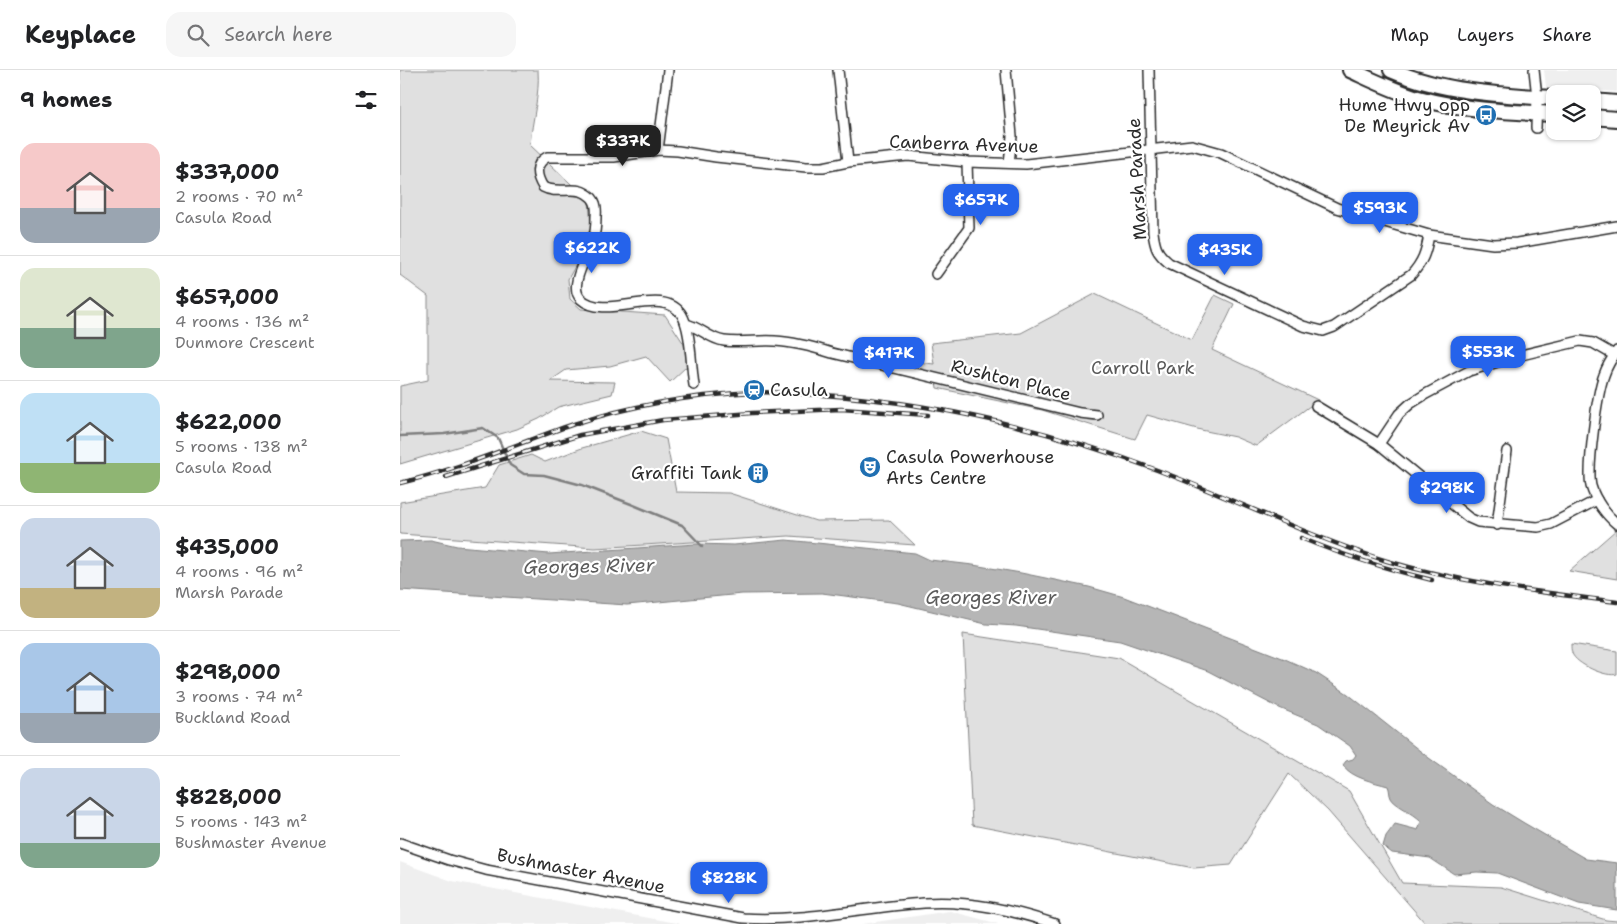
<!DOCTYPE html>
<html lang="en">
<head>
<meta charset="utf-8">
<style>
  body { margin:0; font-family:"Shantell Sans",sans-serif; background:#f6f6f6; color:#202124; height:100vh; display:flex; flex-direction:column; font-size:19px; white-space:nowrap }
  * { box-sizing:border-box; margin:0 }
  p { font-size:16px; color:#757577 }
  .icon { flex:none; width:28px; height:28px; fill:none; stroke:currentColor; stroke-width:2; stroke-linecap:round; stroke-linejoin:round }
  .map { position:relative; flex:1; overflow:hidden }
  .sheet { display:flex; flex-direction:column; background:#fff; width:400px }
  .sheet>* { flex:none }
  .buttons { position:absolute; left:1146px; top:15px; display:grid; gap:10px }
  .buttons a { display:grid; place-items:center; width:55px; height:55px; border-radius:10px; background:#fff; box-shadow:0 1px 4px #0004; font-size:25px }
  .price { position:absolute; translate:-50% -42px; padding:0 11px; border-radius:10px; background:#2563eb; color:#fff; font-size:16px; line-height:32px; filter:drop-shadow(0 1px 2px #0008) }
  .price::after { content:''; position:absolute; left:50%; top:30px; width:15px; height:11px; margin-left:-8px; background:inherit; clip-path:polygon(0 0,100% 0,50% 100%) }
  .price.active { background:#222; color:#fff }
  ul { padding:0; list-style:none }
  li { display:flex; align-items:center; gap:15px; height:125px; padding:0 20px }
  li+li { border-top:1px solid #e0e0e0 }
  li span { display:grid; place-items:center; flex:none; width:140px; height:100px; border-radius:15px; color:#555 }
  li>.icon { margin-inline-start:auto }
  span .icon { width:60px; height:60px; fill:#fffc; stroke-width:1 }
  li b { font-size:21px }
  h2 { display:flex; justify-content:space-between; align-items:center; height:60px; padding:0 20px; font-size:21px }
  header { display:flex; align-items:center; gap:30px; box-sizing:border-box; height:70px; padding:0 25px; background:#fff; border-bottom:1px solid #e0e0e0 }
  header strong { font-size:24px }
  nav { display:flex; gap:28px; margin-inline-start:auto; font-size:18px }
  .search { width:350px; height:45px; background:#f6f6f6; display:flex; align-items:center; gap:12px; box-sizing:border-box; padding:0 18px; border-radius:15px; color:#757577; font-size:19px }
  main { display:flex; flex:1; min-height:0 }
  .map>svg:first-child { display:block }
  .built { fill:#efefef }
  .green { fill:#e0e0e0; stroke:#868686 }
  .water { fill:#b6b6b6; stroke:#7e7e7e }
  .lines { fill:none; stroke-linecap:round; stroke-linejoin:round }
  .stream { stroke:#7e7e7e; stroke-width:2.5 }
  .minor-casing { stroke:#2b2b2b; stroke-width:12 }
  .highway-casing { stroke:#2b2b2b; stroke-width:18 }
  .minor { stroke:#fff; stroke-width:9 }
  .highway { stroke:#fff; stroke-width:14 }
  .rail-casing { stroke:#2b2b2b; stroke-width:4.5 }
  .rail { stroke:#fff; stroke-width:2.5; stroke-dasharray:8; stroke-linecap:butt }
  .labels { text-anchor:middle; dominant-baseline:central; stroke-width:4.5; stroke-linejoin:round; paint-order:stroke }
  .poi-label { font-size:18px; fill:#2b2b2b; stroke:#fff; text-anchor:end }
  .street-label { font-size:18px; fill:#2b2b2b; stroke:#fff }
  .park-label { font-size:18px; fill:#585858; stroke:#fff }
  .water-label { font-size:19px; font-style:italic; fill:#5c5c5c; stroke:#fff }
</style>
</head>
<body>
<header>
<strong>Keyplace</strong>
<div class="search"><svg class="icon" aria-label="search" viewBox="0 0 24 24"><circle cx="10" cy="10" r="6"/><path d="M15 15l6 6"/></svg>Search here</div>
<nav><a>Map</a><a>Layers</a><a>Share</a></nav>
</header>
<main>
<section class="sheet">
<h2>9 homes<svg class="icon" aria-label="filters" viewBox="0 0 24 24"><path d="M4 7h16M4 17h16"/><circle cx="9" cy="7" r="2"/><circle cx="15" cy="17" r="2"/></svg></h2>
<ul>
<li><span style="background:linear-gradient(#f6c9c9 65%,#9aa5b1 0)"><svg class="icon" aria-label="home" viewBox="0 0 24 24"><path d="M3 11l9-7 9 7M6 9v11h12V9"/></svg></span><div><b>$337,000</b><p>2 rooms · 70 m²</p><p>Casula Road</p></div></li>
<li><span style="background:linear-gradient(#dfe7d0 60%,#7fa58c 0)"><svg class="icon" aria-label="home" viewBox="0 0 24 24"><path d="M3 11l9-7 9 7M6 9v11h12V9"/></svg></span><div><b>$657,000</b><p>4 rooms · 136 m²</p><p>Dunmore Crescent</p></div></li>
<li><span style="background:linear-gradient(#bfe0f5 70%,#8fb573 0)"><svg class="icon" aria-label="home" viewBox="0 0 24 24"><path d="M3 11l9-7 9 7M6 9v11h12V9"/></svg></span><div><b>$622,000</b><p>5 rooms · 138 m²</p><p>Casula Road</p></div></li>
<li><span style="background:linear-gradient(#c9d6e8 70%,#c2b280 0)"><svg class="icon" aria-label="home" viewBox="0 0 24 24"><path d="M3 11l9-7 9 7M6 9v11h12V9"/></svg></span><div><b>$435,000</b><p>4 rooms · 96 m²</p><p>Marsh Parade</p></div></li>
<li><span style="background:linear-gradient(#a9c7e8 70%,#9aa5b1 0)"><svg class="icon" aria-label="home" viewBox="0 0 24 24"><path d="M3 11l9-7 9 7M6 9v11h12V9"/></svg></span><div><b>$298,000</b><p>3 rooms · 74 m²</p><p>Buckland Road</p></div></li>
<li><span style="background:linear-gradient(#c9d6e8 75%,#7fa58c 0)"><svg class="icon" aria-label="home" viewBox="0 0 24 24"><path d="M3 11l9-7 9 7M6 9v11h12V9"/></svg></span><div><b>$828,000</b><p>5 rooms · 143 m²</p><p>Bushmaster Avenue</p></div></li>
</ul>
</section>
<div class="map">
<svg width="1217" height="854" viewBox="0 0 1217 854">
  <rect width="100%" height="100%" fill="#fff"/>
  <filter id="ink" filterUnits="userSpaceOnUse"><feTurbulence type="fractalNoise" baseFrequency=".02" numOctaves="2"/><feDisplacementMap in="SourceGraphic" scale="10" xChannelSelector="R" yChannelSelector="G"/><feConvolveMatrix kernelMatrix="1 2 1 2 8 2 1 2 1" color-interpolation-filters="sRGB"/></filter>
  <g filter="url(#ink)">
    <!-- built -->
    <g class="built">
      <polygon points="1144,0 1217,0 1217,22 1146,17"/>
      <polygon points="0,792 52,811 281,854 0,854"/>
      <polygon points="550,841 599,854 462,854"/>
    </g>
    <!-- green -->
    <g class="green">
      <path d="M0 0H138C140 25 132 50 130 75L189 131 191 157 178 191 168 209 170 229 181 239 265 245 284 274 287 296 270 312 246 286 210 296 166 300 150 311 215 312 212 324 158 337 139 349 117 359 0 394V316L28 310V226L0 205Z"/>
      <polygon points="695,224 792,270 815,225 834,234 812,280 918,330 856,376 835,367 801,360 747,345 735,369 642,340 537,318 535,304 484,288 534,294 531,273 621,263"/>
      <polygon points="241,361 266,369 276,422 329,423 416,451 489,450 515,475 389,466 195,478 0,464 0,432 85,418 99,395 131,385 145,392 182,378"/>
      <polygon points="1217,459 1217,509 1169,501"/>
      <polygon points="563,564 719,588 949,721 1002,813 1101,817 1206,850 1217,851 1217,854 1026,854 928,741 889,704 831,795 794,798 572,755"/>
      <path d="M1171 574 1217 581V604C1207 608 1175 594 1172 583 1171 580 1171 577 1171 574Z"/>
    </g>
    <!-- water -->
    <path class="water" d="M31 470 57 476 149 484 296 474 334 475 386 470 417 473 515 483 530 490 573 495 621 503 689 517 724 527 885 589 916 603 948 624 1029 688 1093 734 1124 753 1186 789 1217 793V840L1179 834 1097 803 1077 802 1054 804 1030 788 992 783 983 776 986 766 995 754 1018 760 1021 751C1014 743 994 735 991 728 989 724 990 720 988 716 974 712 951 708 943 695L946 691 953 689 956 685 950 676 918 654 877 637 808 601 720 571 616 556 586 554 498 533 422 523 342 524 227 535 0 520V471Z"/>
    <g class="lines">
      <!-- stream -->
      <polyline class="stream" points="0,366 44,364 83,358 98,368 110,395 124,404 144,405 182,415 231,434 282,455 302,476"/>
      <!-- minor casing -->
      <g class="minor-casing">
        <g id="minor">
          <polyline points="438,0 448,92"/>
          <polyline points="606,0 612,66 609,93"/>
          <path d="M749 0 753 162C755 178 757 183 769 193L903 256 923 261 934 257 1011 205C1023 192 1026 182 1029 165"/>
          <polyline points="1134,0 1137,27 1136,58"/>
          <polyline points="258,80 268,0"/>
          <polyline points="536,204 569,158 567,92"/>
          <path d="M286 254C300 257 309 269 324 271 341 273 358 270 375 271 395 272 413 277 432 283L680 343 697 345"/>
          <path d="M1217 281C1212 288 1207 296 1204 305 1197 323 1187 398 1191 416 1195 430 1206 445 1217 454"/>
          <path d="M294 315C291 297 291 260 282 245 263 214 206 252 181 229 167 216 189 184 193 169 196 162 196 155 196 147 197 137 196 129 187 124 175 115 157 125 143 117 136 106 134 94 147 87H214L258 80 278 81 316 87 406 97H423L448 92 508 86 567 92 626 94 792 75 821 83 937 138 1029 165 1093 174 1117 173 1217 156"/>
          <polyline points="916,336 979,374 1069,448 1078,452 1138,457 1151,454 1197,430"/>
          <polyline points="979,374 999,344 1010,334 1026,324 1069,301 1117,286 1180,271 1193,273 1214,285"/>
          <polyline points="1097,455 1107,381"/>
          <path d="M0 773 49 790 86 800 343 848C404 852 463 837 524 833 569 830 612 840 655 854"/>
        </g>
      </g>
      <!-- highway casing -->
      <g class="highway-casing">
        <g id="highway">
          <path d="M950 0C972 10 994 21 1018 28 1061 40 1110 42 1155 44"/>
          <path d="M991 0C1042 22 1100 25 1155 28"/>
          <polyline points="1192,31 1217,33"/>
          <polyline points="1192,47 1217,49"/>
        </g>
      </g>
      <!-- minor -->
      <use href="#minor" class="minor"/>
      <!-- highway -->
      <use href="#highway" class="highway"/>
      <!-- rail casing -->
      <g class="rail-casing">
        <g id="rail">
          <polyline points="46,407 180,365 263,350 352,343 441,339 528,345"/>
          <path d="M0 413C60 399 116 374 174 354 232 335 293 325 355 322 378 322 401 324 424 325 538 333 650 360 757 400 834 429 907 466 987 491 1061 513 1140 522 1217 532"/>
          <path d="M901 468C944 486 987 499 1032 510"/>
        </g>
      </g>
      <!-- rail -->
      <use href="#rail" class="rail"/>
    </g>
  </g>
  <!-- icons -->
  <defs>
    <g id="bus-disc" transform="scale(1.125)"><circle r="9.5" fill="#1f6fb2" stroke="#fff"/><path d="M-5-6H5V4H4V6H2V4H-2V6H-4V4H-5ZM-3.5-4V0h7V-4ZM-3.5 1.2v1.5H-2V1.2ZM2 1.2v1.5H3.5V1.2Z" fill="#fff"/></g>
    <g id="station-disc" transform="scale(1.125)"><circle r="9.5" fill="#1f6fb2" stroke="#fff"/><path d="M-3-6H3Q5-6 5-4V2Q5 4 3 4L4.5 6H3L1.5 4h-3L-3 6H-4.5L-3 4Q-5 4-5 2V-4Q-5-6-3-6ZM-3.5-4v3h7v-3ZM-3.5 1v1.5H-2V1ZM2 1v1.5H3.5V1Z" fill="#fff"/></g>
    <g id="theatre-disc" transform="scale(1.125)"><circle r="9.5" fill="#1f6fb2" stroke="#fff"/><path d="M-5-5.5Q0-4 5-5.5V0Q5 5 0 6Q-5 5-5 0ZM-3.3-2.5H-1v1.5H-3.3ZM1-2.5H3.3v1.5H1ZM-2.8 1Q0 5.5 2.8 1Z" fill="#fff"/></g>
    <g id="building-disc" transform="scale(1.125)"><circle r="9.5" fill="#1f6fb2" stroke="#fff"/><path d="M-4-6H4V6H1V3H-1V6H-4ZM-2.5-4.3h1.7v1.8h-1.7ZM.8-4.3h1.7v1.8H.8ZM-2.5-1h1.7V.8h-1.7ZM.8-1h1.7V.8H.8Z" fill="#fff"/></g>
  </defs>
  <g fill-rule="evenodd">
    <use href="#bus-disc" x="1086" y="45"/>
    <use href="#station-disc" x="354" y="320"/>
    <use href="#theatre-disc" x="470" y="397"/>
    <use href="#building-disc" x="358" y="403"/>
  </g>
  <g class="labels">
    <!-- poi labels -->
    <g class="poi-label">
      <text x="1070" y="35">Hume Hwy opp<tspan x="1070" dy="21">De Meyrick Av</tspan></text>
      <text x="370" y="320" text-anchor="start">Casula</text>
      <text x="486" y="387" text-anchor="start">Casula Powerhouse<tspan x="486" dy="21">Arts Centre</tspan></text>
      <text x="342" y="403">Graffiti Tank</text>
    </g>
    <!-- street labels -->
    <g class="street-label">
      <text transform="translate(564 74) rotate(2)">Canberra Avenue</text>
      <text transform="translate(737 109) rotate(-93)">Marsh Parade</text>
      <text transform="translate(611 310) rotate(14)">Rushton Place</text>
      <text transform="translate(181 801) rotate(11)">Bushmaster Avenue</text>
    </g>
    <!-- park labels -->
    <g class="park-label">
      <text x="743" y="298">Carroll Park</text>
    </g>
    <!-- water labels -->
    <g class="water-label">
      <text transform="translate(189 496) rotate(-1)">Georges River</text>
      <text x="591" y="527">Georges River</text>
    </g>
  </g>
</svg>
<div class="buttons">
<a><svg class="icon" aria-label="layers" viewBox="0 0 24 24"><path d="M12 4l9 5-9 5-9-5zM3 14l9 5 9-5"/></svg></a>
</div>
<b class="price active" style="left:223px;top:97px">$337K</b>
<b class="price" style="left:581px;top:156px">$657K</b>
<b class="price" style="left:980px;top:164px">$593K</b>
<b class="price" style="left:192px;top:204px">$622K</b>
<b class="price" style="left:825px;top:206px">$435K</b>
<b class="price" style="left:1088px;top:308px">$553K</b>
<b class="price" style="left:489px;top:309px">$417K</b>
<b class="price" style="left:1047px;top:444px">$298K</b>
<b class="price" style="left:329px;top:834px">$828K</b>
</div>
</main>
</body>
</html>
